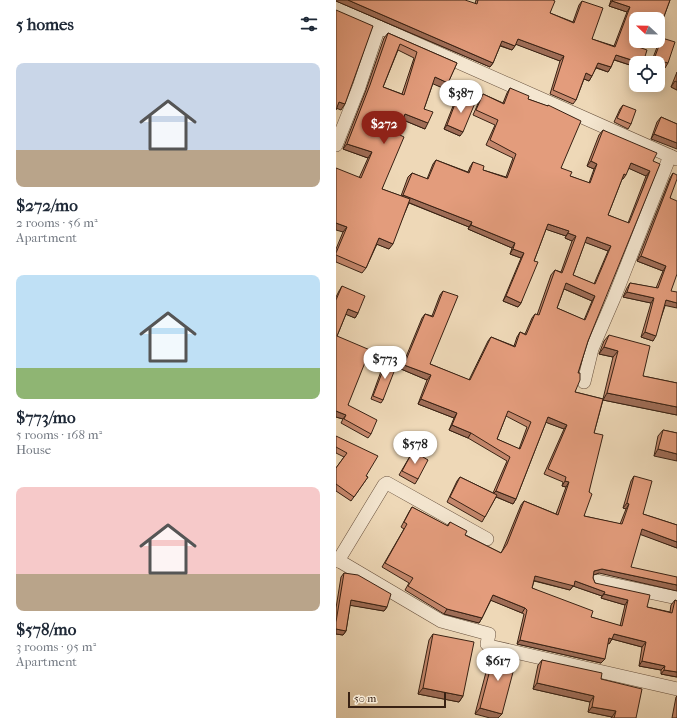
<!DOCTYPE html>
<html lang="en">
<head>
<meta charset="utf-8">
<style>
  body { margin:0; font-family:"IM FELL French Canon",serif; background:#f6f6f7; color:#1f2937; height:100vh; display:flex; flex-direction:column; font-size:15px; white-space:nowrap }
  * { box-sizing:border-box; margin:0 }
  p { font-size:13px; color:#747a83 }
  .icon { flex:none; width:22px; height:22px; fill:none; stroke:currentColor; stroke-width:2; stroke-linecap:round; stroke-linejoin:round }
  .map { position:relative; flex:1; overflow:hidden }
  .drawer { display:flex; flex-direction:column; background:#fff; width:336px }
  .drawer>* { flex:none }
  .needle { width:26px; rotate:292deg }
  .fabs { position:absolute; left:293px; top:12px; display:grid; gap:8px }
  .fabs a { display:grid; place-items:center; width:36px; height:36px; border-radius:8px; background:#fff; box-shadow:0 2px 10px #0003; font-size:20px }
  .scale { position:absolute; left:12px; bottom:10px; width:98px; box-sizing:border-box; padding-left:4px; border:2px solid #382113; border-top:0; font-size:11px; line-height:14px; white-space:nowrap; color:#382113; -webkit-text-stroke:3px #f4e6d0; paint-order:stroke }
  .price { position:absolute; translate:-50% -34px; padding:0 9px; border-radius:14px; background:#fff; color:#222; font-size:13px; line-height:26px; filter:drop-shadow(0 1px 2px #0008) }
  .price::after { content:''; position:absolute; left:50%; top:24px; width:12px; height:9px; margin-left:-6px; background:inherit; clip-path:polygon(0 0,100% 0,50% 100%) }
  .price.active { background:#8f2418; color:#fff }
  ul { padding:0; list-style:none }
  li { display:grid; align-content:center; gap:8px; height:212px; padding:0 16px }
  li span { display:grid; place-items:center; height:124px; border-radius:8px; color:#555 }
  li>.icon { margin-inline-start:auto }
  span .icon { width:72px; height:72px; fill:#fffc; stroke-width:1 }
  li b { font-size:17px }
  h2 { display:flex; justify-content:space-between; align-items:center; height:48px; padding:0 16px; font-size:17px }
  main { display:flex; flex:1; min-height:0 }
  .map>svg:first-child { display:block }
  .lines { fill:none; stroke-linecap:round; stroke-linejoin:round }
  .street-casing { stroke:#664f3c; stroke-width:14 }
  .street { stroke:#f4e6d0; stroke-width:13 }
  .wall { fill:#c3866b; stroke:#382113; fill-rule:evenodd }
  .shaded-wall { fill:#9f6d57; stroke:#382113 }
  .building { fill:#e39c7c; stroke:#382113; fill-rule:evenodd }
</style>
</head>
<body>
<main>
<section class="drawer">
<h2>5 homes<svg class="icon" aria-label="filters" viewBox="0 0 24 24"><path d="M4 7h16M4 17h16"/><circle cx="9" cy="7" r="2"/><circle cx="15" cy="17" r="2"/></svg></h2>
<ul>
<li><span style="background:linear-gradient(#c9d6e8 70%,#b9a48a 0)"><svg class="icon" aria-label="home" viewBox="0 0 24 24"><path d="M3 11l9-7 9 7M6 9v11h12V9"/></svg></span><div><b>$272/mo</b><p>2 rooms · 56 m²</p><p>Apartment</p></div></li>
<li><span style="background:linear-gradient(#bfe0f5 75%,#8fb573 0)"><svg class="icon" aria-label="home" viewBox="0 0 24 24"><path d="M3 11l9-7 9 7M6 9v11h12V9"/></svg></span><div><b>$773/mo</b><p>5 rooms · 168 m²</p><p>House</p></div></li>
<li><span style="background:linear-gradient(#f6c9c9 70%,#b9a48a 0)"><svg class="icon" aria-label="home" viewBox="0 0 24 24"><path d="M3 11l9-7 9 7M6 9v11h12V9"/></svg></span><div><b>$578/mo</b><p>3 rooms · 95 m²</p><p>Apartment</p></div></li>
</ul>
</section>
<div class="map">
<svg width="341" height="718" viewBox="0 0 341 718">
  <rect width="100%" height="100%" fill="#eed8b7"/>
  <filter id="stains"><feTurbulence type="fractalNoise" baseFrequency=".005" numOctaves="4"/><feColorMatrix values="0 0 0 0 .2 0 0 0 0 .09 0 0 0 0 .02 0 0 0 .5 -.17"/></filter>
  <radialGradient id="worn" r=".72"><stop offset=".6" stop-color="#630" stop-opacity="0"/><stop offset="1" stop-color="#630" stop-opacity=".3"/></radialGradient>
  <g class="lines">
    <!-- street casing -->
    <g class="street-casing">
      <g id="street">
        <polyline points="0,8 341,159"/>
        <polyline points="0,145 23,87 43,27"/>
        <polyline points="248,382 256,349 278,298 334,156"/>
        <polyline points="0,559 105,621 153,634 151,644 153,646 341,689"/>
        <polyline points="2,561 48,485 51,483 151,539"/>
        <polyline points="261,581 341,598"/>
      </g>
    </g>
    <!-- street -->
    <use href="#street" class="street"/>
  </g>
  <!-- wall -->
  <g class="wall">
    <polygon points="0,0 139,4 140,0 217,0 214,13 237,22 243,5 246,1 256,39 278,46 291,12 273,6 275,0 334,0 327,19 324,24 322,19 311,19 307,18 297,45 300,63 300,67 278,60 275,67 272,72 260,68 253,81 248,79 240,100 237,104 214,94 224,61 180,44 176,50 164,46 157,63 154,67 0,1"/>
    <path d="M52 33 121 63 109 89 97 83 88 109 89 129 67 120 62 134 46 189 65 196 72 177 76 173 91 179 97 164 100 160 132 172 134 167 137 162 147 170 170 177 177 158 150 145 159 125 137 115 144 99 147 94 167 103 171 93 174 88 192 99 211 106 212 105 225 168 234 176 253 183 258 169 251 166 263 135 267 130 317 161 252 341 242 373 239 392 267 399 277 357 263 354 268 341 273 335 307 376 341 383V415L267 400 258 433 253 492 248 516 284 524 290 509 287 508 295 481 298 476 307 514 341 525V548L305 534 263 573 257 575V578L259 583 311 607 334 612 335 605 339 600 341 601V677L325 674V670L303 666 306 647 276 639 273 644 272 643 265 663 181 644 188 614 186 613 155 600 146 618 143 623 108 614 69 590 73 583 46 567 68 529 65 527 73 512 76 507 111 526 114 522 129 535 165 553 167 549 185 505 188 501 220 514 230 487 226 486 227 482 208 474 228 429 210 422 180 499 177 504 160 497 146 522 111 502 121 481 124 477 157 493 171 461 132 438 113 430 118 418 82 404 91 380 65 369 86 318 89 314 96 316 104 295 107 291 94 364 133 380 152 341 155 337 178 346 181 337 184 332 189 334 196 318 199 314 201 315 215 275 219 270 225 272 236 241 229 238 230 236 210 229 198 261 185 303 182 307 167 301 185 258 174 254 176 248 132 229 133 227 73 203 53 249 41 244 30 268 26 273 0 262V249L7 232 23 178 32 158 7 149 30 90 48 38ZM62 50 78 58 66 94 47 87ZM293 168 310 176 292 223 272 215 286 179H287ZM249 242 272 251 258 284 237 275ZM228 289 256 301 248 320 221 308ZM170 416 191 427 183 449 161 439ZM198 581 234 590 237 586 266 596 265 598 289 605 284 626 255 617 196 588Z"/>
    <polygon points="326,38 329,68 315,63 323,42"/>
    <polygon points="341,72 341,90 335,87"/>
    <polygon points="122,96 124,136 108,129 119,101"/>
    <polygon points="287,105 295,124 292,129 278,122 284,109"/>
    <polygon points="325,117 341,124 315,139 321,122"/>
    <polygon points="337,173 334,198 329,306 317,341 305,337 315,303 287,297 291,288 294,283 320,288 327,271 301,261 334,178"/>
    <polygon points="6,286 22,313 19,318 10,314 1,336 12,405 35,434 32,438 5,423 7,419 0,417 0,297 3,291"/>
    <polygon points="51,360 47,400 45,403 35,399 48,363"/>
    <polygon points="327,430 341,433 318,456 322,436"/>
    <polygon points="0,436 30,476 32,477 15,501 0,491 0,468 8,457 0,453"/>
    <polygon points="77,451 82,479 79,484 63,475"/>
    <polygon points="8,573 51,607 48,611 14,605 10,631 7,635 0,634 0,608 5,577"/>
    <polygon points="97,634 127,696 123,702 82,694 93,640"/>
    <polygon points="159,651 166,714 139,714 154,657"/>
    <polygon points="206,660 265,679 300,718 275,718 276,717 252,712 254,702 197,689 202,665"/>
    <polygon points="341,696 341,718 336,718 340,697"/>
  </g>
  <!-- shaded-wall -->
  <g class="shaded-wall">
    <polygon points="0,0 12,0 157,63 154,67 0,1"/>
    <polygon points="276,1 294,7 291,12 273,6"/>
    <polygon points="309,13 327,19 324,24 322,23 322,19 311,19 306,17"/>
    <polygon points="182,39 228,56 224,61 179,44"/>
    <polygon points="166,41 179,46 176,50 163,45"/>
    <polygon points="280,55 305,63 300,63 300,67 276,59"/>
    <polygon points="318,59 332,63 329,68 322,65 322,63 315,63"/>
    <polygon points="262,63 275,67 272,72 259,67"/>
    <polygon points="250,73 256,76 253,81 246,78"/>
    <polygon points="99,77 112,83 109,89 95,83"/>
    <polygon points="339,81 341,82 341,90 335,87"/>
    <polygon points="3,102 9,104 5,110 0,108"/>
    <polygon points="69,114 92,123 89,129 65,119"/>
    <polygon points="111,125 127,132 124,136 108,129"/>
    <polygon points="318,134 341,143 341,149 315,139"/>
    <polygon points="11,144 36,152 32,158 7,149"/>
    <polygon points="255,161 261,164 258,169 251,166"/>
    <polygon points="295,163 314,171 310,176 292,168"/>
    <polygon points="288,174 290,175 287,179 285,178"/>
    <polygon points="67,195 136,222 133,227 64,199"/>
    <polygon points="0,223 11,227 7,232 0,230"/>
    <polygon points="212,224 233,231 230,236 209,229"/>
    <polygon points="135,225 179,243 176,248 132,229"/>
    <polygon points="232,233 240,236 236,241 229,238"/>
    <polygon points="251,237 275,246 272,251 248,242"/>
    <polygon points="43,238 57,244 53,249 40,244"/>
    <polygon points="177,249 188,253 185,258 174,254"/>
    <polygon points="305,256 330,266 327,271 301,261"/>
    <polygon points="230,283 259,296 256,301 226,288"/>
    <polygon points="291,292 318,298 315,303 287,297"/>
    <polygon points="170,296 185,303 182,307 167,301"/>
    <polygon points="330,300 341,303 341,308 327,305"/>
    <polygon points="12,309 22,313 19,318 9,314"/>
    <polygon points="309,332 320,336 317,341 305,337"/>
    <polygon points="268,347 282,351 277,357 263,354"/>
    <polygon points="68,365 95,375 91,380 65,369"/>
    <polygon points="271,393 341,407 341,415 267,400"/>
    <polygon points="85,399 121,413 118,418 82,404"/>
    <polygon points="0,411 10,415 7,419 0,417"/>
    <polygon points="212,417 231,425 228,429 209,422"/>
    <polygon points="116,425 135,433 132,438 113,430"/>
    <polygon points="322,449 341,454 341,461 318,456"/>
    <polygon points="229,481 233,482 230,487 226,486"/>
    <polygon points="160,491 180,499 177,504 156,495"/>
    <polygon points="291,503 293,504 290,509 287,508"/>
    <polygon points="306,529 341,542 341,548 303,534"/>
    <polygon points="266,569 341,585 341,591 263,573 255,576 258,571"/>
    <polygon points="199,576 239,581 269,592 266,596 237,586 234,590 196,580"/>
    <polygon points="268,594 292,600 289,605 265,598"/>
    <polygon points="157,595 189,608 186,613 154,600"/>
    <polygon points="15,600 51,607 48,611 12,605"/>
    <polygon points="111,609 146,618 143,623 108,614"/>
    <polygon points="0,629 10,631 7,635 0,634"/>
    <polygon points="278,634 310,642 306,647 276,639 273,644 270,643 273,638"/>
    <polygon points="184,640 269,659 265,663 181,644"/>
    <polygon points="306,661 329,666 325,670 303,666"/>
    <polygon points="328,670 341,672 341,677 325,674"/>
    <polygon points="201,683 258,696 254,702 197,689"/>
    <polygon points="87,688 127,696 123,702 82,694"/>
    <polygon points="256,707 280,711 276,717 252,712"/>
    <polygon points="144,708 166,714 162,718 154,718 139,714"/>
  </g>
  <!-- building -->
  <g class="building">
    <polygon points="12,0 129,0 141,4 142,0 217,0 219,1 214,13 238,23 246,1 267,8 256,39 279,47 294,7 276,1 277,0 334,0 327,19 309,13 307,19 300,19 300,37 297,45 311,50 307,63 305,63 280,55 275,67 262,63 256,76 250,73 240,100 217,90 228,56 182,39 179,46 166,41 157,63"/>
    <polygon points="0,10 37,26 9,104 3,102 0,110"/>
    <path d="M52 33 121 63 112 83 99 77 88 109 97 112 92 123 69 114 62 134 68 137 46 189 74 199 57 244 43 238 30 268 0 255V253L11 227 0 223V168L25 178 36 152 11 144 34 85ZM64 44 81 52 68 95 47 87Z"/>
    <polygon points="326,38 339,42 332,63 318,59"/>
    <path d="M174 88 193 96 192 99 212 106V105L245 121 225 168 236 172 234 176 254 183 261 164 255 161 267 130 321 153 317 161 324 164 252 341 242 373H244V380L239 392 267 399 258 433 267 435 253 492 256 494 248 516 286 524 293 504 291 503 298 476 316 481 307 514 341 525V542L306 529 295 567 341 577V585L266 569 258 571 257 578 259 583 314 595 311 607 336 613 339 600 341 601V672L328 670 329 666 306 661 310 642 278 634 276 639 273 638 269 659 184 640 191 610 189 608 157 595 146 618 111 609 72 586 77 578 49 563 71 524 68 522 76 507 112 526 114 522 131 531 129 535 165 553 171 544 188 501 222 515 233 482 229 481 230 477 212 469 231 425 212 417 180 499 160 491 174 457 135 433 116 425 121 413 85 399 95 375 68 365 89 314 97 317 107 291 122 296 94 364 134 380 155 337 179 347 184 332 190 335 199 314 203 315 219 270 226 273 240 236 232 233 233 231 212 224 198 261 202 262 185 303 170 296 188 253 177 249 179 243 135 225 136 222 67 195 76 173 92 179 100 160 133 173 137 162 148 166 147 170 171 178 180 154 154 140 162 120 140 110 147 94 168 104ZM295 163 314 171 293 223 272 215 288 174 290 175ZM251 237 275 246 259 284 237 275ZM230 283 259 296 249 320 221 308ZM172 411 195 422 184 449 161 439ZM199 576 238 586 239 581 269 592 268 594 292 600 286 626 255 617 257 611 196 588Z"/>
    <polygon points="122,96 139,103 127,132 111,125"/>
    <polygon points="287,105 300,110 295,124 281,118"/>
    <polygon points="325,117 341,124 341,143 318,134"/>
    <polygon points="337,173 341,175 341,179 334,198 341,201 341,274 335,291 341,292 341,303 330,300 320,336 309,332 318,298 291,292 294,283 322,288 330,266 305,256"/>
    <polygon points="6,286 29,296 22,313 12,309 1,336 34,350 12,405 41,420 35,434 8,419 10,415 0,411 0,300"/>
    <polygon points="273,335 314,346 307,376 341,383 341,407 271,393 282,351 268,347"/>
    <polygon points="51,360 61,364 47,400 37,396"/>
    <polygon points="327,430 341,433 341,454 322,449"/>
    <polygon points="0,436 42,456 30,476 32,477 18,497 0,484 0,468 11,453 0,447"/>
    <polygon points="77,451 92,460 82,479 66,471"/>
    <polygon points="124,477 161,495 149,517 114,497"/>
    <polygon points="8,573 22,575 55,594 51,607 15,600 10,631 0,629 0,622"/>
    <polygon points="97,634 138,642 127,696 87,688"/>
    <polygon points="159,651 181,657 166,714 144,708"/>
    <polygon points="206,660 266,673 265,679 306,689 300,718 278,718 280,711 256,707 258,696 201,683"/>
  </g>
  <rect width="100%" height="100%" filter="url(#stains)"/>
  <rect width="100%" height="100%" fill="url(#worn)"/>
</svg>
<div class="fabs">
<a><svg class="needle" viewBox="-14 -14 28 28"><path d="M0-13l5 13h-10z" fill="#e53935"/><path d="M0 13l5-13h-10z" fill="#747a83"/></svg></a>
<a><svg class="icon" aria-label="locate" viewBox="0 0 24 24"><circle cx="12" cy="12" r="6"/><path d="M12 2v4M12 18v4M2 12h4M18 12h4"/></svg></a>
</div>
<div class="scale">50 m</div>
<b class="price" style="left:125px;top:114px">$387</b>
<b class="price active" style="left:48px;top:145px">$272</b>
<b class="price" style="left:49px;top:380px">$773</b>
<b class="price" style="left:79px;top:465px">$578</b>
<b class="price" style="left:162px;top:682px">$617</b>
</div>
</main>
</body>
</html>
